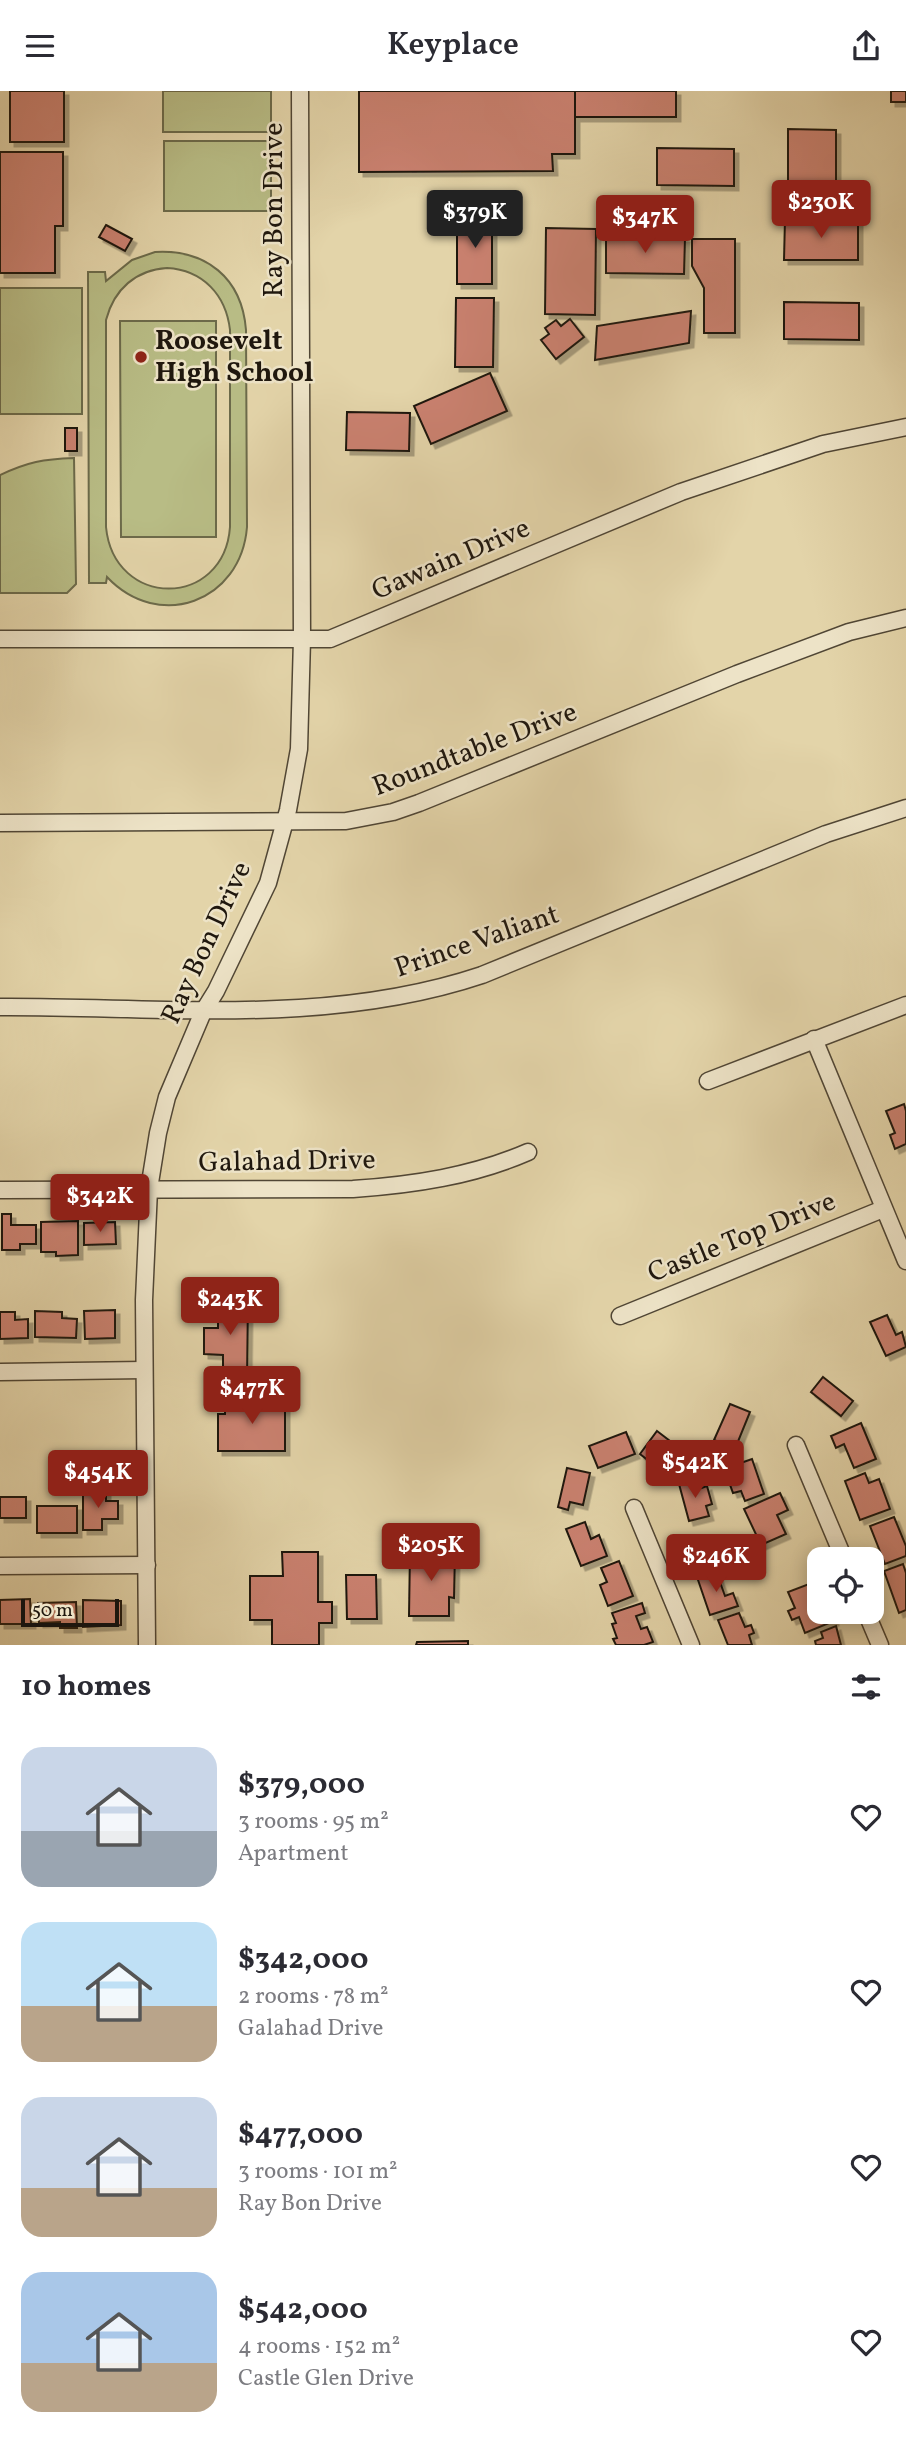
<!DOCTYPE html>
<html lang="en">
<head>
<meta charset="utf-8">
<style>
  body { margin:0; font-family:Vollkorn,serif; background:#f7f7f7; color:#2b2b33; height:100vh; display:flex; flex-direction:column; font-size:26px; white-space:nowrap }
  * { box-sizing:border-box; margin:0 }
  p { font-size:23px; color:#7c7c81 }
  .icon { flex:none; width:38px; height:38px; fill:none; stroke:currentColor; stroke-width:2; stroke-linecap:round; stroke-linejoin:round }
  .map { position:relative; height:1554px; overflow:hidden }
  .side { display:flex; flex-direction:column; background:#fff; flex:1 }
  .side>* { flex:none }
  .fabs { position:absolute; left:807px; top:1456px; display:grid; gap:14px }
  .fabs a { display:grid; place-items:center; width:77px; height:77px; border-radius:14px; background:#fff; box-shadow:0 4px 18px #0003; font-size:35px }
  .scale { position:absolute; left:21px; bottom:18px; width:98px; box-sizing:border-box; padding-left:7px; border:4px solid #1f170e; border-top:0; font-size:19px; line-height:24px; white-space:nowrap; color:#1f170e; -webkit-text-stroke:5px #ede3c7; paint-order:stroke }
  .price { position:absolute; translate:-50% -60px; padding:0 16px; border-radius:7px; background:#8f2418; color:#fff; font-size:23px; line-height:46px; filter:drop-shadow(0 2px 4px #0008) }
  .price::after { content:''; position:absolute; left:50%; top:42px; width:21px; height:16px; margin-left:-10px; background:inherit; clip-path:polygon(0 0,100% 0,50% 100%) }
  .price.current { background:#222; color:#fff }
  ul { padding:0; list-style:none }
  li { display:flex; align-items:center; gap:21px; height:175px; padding:0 21px }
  li span { display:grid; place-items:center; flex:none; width:196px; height:140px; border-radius:21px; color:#555 }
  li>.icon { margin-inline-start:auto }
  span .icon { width:84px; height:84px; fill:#fffc; stroke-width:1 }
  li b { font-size:30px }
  h2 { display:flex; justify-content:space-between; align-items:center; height:84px; padding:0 21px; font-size:30px }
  header { display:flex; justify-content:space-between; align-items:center; height:91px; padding:0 21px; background:#fff; font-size:32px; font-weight:600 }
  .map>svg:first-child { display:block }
  .green { fill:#b8bc85; stroke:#6c6a4a; stroke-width:2; fill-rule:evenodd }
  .building { fill:#ca8170; stroke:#1f170e; stroke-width:2; filter:url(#shadow) }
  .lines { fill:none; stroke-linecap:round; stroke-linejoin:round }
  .minor-casing { stroke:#504635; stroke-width:19 }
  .minor { stroke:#ede3c7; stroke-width:16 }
  .poi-dot { fill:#8f2418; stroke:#ede3c7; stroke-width:2.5 }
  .labels { text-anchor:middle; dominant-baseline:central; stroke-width:5; stroke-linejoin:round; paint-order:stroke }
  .street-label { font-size:28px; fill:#1f170e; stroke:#ede3c7 }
  .poi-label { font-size:28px; font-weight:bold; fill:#1f170e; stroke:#ede3c7; text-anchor:start }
</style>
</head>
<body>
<header><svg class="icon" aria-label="menu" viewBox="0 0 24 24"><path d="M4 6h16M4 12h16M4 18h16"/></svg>Keyplace<svg class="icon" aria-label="share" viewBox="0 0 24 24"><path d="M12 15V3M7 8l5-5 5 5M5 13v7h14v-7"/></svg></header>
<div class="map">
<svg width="906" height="1554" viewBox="0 0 906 1554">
  <defs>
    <filter id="shadow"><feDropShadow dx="4.5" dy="4.5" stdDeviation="0" flood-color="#0004"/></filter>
  </defs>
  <rect width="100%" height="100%" fill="#e3d4a9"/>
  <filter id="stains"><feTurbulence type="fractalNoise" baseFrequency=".00286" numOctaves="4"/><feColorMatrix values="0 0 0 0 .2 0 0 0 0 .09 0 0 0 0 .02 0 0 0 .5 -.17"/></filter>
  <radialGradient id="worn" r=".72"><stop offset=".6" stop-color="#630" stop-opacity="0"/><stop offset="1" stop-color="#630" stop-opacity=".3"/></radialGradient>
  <!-- green -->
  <g class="green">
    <rect x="163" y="0" width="108" height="41"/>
    <rect x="164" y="50" width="107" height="70"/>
    <path d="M155 161C206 158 242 187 246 239L247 436C241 511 159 541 107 486L106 492H89L88 181H105L106 190 132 169ZM167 177C203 179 226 204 230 239V436C224 518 114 518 106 436V229C114 198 136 179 167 177Z"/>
    <rect x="0" y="197" width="82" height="126"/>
    <polygon points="120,230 216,230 216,446 121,446"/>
    <path d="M74 367 76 493 67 502H0V384C28 371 43 368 74 367Z"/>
  </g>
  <!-- building -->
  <g class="building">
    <rect x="10" y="0" width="54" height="51"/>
    <polygon points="359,0 575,0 575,63 552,63 553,80 359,81"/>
    <rect x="575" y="0" width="101" height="26"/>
    <rect x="891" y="0" width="15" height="11"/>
    <polygon points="788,38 836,39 836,123 788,123"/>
    <polygon points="657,57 734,58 734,95 657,94"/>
    <polygon points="0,61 63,61 63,135 55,135 55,182 0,182"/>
    <rect x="457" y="125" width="35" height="68"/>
    <polygon points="785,128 858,129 858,169 784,169"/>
    <polygon points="106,134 132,148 125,160 99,146"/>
    <polygon points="546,137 596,138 595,224 545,223"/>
    <polygon points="606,146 685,147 684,183 606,182"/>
    <polygon points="692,148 735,148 735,242 704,242 704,197 692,175"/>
    <polygon points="456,207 494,207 493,276 455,276"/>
    <polygon points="784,211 859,212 859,249 784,248"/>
    <polygon points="691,220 689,252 595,269 597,235"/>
    <polygon points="570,228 584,246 556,268 541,249 549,243 545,237 556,229 561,235"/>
    <polygon points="490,282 507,320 431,353 414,315"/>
    <polygon points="347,321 410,322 409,360 346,359"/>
    <rect x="65" y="337" width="12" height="23"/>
    <polygon points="904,1013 906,1020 906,1053 895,1058 890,1044 895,1042 886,1020"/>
    <polygon points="2,1123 11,1123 11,1134 36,1134 36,1153 20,1153 20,1159 2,1159"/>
    <polygon points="78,1130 78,1164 56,1165 56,1161 41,1161 41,1131"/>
    <polygon points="115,1131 116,1153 84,1154 84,1132"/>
    <polygon points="218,1206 248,1207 247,1288 223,1287 223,1264 204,1263 204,1237 218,1237"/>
    <polygon points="115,1219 115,1247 85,1248 84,1220"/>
    <polygon points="35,1220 62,1221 62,1227 77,1228 76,1247 35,1246"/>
    <polygon points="0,1221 15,1221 15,1229 28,1228 28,1247 0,1248"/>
    <polygon points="887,1224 896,1244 902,1241 906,1256 886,1265 870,1231"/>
    <polygon points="823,1286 853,1310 841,1325 811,1301"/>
    <polygon points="225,1309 285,1309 285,1360 218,1360 218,1323 225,1323"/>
    <polygon points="730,1313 750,1321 735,1358 714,1349"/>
    <polygon points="861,1332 876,1368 854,1377 844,1353 836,1357 831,1345"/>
    <polygon points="657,1340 683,1360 681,1363 687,1368 672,1388 640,1363"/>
    <polygon points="626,1341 635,1363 598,1377 589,1355"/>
    <polygon points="752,1368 764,1403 745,1410 741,1400 733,1402 728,1388 735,1385 732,1375"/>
    <polygon points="567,1377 590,1382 583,1414 570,1411 568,1419 558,1416"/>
    <polygon points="865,1382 869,1392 879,1388 890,1418 860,1429 845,1390"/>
    <polygon points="696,1389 699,1398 707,1395 712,1413 706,1415 709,1425 689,1430 679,1393"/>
    <polygon points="83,1401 106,1401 106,1410 118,1410 118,1428 102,1428 102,1439 83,1439"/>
    <polygon points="780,1402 788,1419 777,1424 786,1443 761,1454 744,1418"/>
    <rect x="0" y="1406" width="26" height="21"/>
    <rect x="37" y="1415" width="40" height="27"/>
    <polygon points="894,1426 906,1455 906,1465 885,1473 870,1435"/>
    <polygon points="585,1431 591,1448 599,1444 607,1465 581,1475 566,1438"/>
    <polygon points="410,1460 455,1461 454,1507 449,1506 449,1525 409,1525"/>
    <polygon points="282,1461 318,1461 318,1511 332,1511 332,1532 319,1532 319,1554 272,1554 272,1529 250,1529 250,1485 283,1485"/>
    <polygon points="619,1470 633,1505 608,1515 600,1494 607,1491 601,1477"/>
    <polygon points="903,1473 906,1482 906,1519 899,1522 884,1480"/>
    <polygon points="716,1480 725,1505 733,1502 738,1515 710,1524 697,1486"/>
    <polygon points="346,1484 376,1484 377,1528 347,1528"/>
    <polygon points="809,1493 819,1521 830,1521 834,1530 805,1542 799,1526 792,1529 788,1520 795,1517 788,1501"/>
    <polygon points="30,1508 31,1533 0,1533 0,1509"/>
    <polygon points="83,1509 121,1510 121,1534 83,1536"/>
    <polygon points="76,1511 77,1537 60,1537 60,1531 39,1532 38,1512"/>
    <polygon points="642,1512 645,1522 636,1525 641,1538 647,1536 653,1551 644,1554 616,1554 613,1548 617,1547 612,1533 616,1532 612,1522"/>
    <polygon points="739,1522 745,1536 751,1534 754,1542 749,1544 752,1554 728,1554 718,1529"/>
    <polygon points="836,1535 841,1554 816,1554 815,1550 823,1547 821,1541"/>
    <polygon points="468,1550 468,1554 416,1554 417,1551"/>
  </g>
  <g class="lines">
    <!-- minor casing -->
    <g class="minor-casing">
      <g id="minor">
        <polyline points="0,548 330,548 681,401 823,353 906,336"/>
        <polyline points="0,732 346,730 393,721 419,712 737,583 849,541 906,527"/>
        <path d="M0 916C161 915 327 936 482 884L826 743 906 717"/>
        <polyline points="814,948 906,1170"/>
        <polyline points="708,990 906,914"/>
        <path d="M0 1099 353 1098C413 1094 473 1085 528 1061"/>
        <polyline points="620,1225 883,1118"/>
        <polyline points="0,1281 144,1279"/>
        <polyline points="796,1354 844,1468"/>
        <polyline points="634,1417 691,1554"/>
        <polyline points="0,1475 147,1474"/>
        <polyline points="866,1521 880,1554"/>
        <polyline points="147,1554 144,1209 149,1098 158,1042 167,1006 203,921 216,900 268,792 288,719 299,658 302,548 300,0"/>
      </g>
    </g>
    <!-- minor -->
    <use href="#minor" class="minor"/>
  </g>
  <!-- markers -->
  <circle class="poi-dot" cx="141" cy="266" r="7"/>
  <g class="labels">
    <!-- street labels -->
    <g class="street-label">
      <text transform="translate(274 119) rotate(-90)">Ray Bon Drive</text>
      <text transform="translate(451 469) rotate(-23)">Gawain Drive</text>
      <text transform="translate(475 659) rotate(-21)">Roundtable Drive</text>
      <text transform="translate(477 851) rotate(-19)">Prince Valiant</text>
      <text transform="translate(207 852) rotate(-65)">Ray Bon Drive</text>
      <text transform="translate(287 1071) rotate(-1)">Galahad Drive</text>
      <text transform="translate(742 1147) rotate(-22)">Castle Top Drive</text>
    </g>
    <!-- poi labels -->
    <g class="poi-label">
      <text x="155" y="250">Roosevelt<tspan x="155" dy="32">High School</tspan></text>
    </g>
  </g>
  <rect width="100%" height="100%" filter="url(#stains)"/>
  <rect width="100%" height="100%" fill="url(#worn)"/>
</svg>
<div class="fabs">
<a><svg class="icon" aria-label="locate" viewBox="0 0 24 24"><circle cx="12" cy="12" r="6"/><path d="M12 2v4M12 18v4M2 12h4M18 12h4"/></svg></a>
</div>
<div class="scale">50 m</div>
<b class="price" style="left:821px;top:149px">$230K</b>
<b class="price current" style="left:475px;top:159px">$379K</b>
<b class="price" style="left:645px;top:164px">$347K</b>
<b class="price" style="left:100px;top:1143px">$342K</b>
<b class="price" style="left:230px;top:1246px">$243K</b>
<b class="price" style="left:252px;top:1335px">$477K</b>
<b class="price" style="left:695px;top:1409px">$542K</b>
<b class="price" style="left:98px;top:1419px">$454K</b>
<b class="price" style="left:431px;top:1492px">$205K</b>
<b class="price" style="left:716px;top:1503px">$246K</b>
</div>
<section class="side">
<h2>10 homes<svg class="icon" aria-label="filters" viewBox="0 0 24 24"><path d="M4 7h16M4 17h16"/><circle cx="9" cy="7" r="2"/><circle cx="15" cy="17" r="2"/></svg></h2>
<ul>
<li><span style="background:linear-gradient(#c9d6e8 60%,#9aa5b1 0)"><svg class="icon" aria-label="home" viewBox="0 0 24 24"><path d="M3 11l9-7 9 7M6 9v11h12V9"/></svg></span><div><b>$379,000</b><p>3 rooms · 95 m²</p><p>Apartment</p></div><svg class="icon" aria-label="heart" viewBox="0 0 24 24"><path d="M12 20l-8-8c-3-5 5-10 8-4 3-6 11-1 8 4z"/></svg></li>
<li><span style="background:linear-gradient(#bfe0f5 60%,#b9a48a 0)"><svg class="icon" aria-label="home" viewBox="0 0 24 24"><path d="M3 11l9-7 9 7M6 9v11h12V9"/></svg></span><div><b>$342,000</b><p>2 rooms · 78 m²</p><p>Galahad Drive</p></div><svg class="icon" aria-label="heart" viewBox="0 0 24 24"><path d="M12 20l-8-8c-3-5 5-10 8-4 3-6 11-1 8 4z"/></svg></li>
<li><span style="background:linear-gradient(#c9d6e8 65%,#b9a48a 0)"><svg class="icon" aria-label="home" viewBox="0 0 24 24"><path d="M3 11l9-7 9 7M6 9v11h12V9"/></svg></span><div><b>$477,000</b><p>3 rooms · 101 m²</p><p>Ray Bon Drive</p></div><svg class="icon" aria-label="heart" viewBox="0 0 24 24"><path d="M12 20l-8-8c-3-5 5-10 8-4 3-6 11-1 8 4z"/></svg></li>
<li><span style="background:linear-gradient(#a9c7e8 65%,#b9a48a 0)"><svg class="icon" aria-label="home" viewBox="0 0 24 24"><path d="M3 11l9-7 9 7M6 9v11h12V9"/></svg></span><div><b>$542,000</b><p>4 rooms · 152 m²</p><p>Castle Glen Drive</p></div><svg class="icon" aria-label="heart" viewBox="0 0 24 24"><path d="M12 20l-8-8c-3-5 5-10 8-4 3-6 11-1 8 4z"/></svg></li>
</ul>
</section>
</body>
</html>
